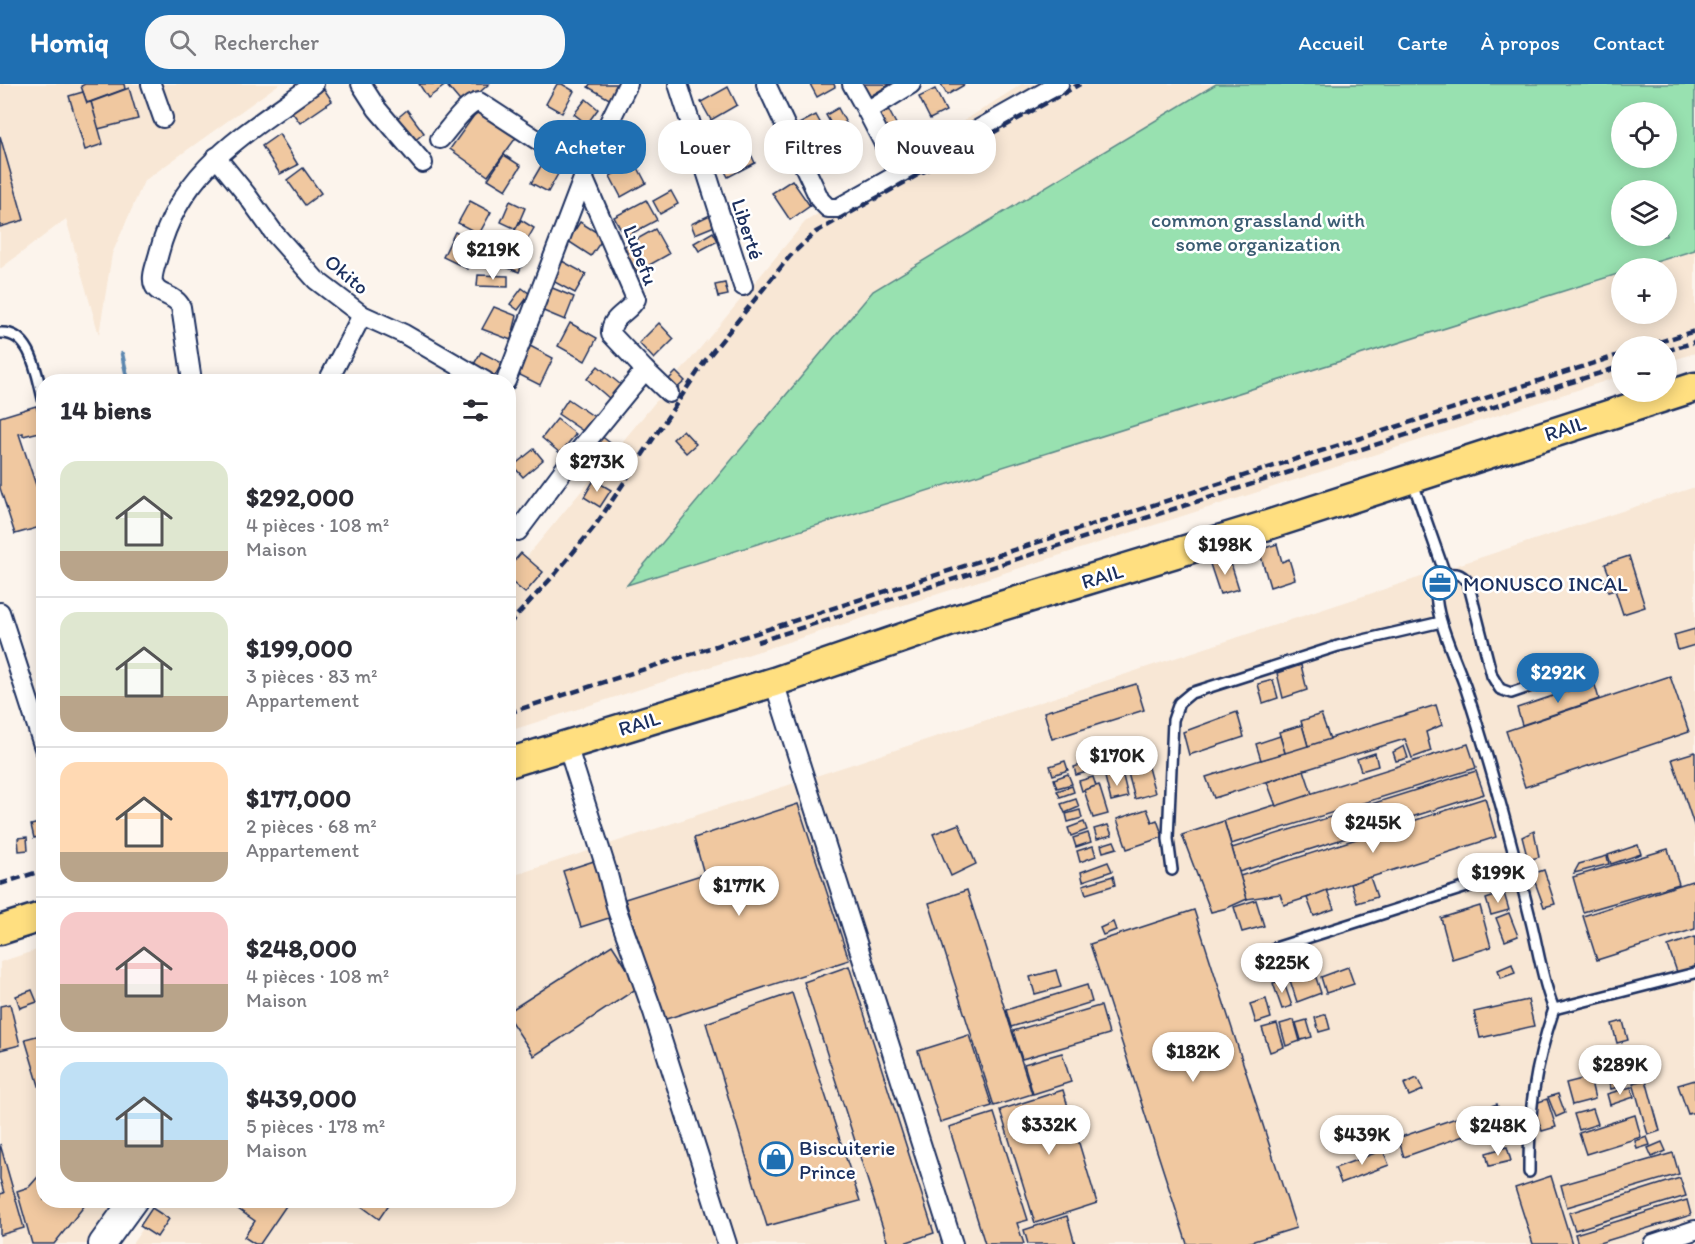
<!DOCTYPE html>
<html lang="fr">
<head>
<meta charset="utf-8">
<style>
  body { margin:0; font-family:Itim,sans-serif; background:#f7f7f7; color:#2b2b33; height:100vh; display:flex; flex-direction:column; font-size:22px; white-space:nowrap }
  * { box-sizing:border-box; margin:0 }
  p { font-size:20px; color:#7c7c81 }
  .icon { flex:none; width:33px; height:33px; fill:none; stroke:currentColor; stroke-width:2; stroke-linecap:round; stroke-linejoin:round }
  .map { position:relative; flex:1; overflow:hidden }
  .side { position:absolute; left:36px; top:290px; width:480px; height:834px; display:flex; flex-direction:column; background:#fff; border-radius:24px; box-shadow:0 3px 15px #0003 }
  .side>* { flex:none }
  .guide { position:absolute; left:534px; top:36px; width:570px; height:54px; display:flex; gap:12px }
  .tools { position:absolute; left:1611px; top:18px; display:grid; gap:12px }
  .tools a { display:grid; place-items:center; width:66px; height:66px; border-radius:50%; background:#fff; box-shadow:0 3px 15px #0003; font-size:30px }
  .price { position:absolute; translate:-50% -51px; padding:0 14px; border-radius:21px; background:#fff; color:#222; font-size:20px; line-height:39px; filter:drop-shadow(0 2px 3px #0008) }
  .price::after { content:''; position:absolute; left:50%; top:36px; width:18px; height:14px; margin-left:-9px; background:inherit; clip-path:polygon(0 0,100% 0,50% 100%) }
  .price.on { background:#1f6fb2; color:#fff }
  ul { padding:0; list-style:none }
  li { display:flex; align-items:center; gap:18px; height:150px; padding:0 24px }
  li+li { border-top:2px solid #e1e1e2 }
  li span { display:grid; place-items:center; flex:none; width:168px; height:120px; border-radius:18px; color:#555 }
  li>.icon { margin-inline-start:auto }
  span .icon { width:72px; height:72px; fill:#fffc; stroke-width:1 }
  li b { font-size:26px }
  h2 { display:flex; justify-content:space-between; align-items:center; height:72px; padding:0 24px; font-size:26px }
  .tag { padding:0 21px; border-radius:24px; background:#fff; box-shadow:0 3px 15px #0003; font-size:21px; line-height:54px }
  .tag.on { background:#1f6fb2; color:#fff }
  header { display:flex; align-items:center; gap:36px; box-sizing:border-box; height:84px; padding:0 30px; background:#1f6fb2; color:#fff }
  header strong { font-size:28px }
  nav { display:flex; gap:33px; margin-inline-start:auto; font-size:21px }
  .search { width:420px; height:54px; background:#f7f7f7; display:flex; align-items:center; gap:15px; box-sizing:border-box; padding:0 21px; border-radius:24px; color:#7c7c81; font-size:22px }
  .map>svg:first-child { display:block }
  .built { fill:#f8e7d5; fill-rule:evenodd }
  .green { fill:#98e1b0; stroke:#5a8887; stroke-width:1.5; fill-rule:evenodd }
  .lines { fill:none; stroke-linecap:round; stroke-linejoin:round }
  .stream { stroke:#5d88b1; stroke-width:4.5 }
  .building { fill:#f0c8a0; stroke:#1b2f5e; stroke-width:1.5 }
  .lane-casing { stroke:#1b2f5e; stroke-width:14 }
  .street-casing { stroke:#1b2f5e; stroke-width:22 }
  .secondary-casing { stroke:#1b2f5e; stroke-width:30 }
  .primary-casing { stroke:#1b2f5e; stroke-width:33 }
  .lane { stroke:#fff; stroke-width:9 }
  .street { stroke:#fff; stroke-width:18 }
  .secondary { stroke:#fff; stroke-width:26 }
  .primary { stroke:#ffdf80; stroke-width:28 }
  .rail { stroke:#1b2f5e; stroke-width:4.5; stroke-dasharray:9 4.5; stroke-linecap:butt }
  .labels { text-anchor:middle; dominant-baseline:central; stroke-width:5; stroke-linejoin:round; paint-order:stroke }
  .park-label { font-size:21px; fill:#3a5c72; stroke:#fff }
  .street-label { font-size:21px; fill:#1b2f5e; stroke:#fff }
  .poi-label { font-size:21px; fill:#1b2f5e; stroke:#fff; text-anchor:start }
</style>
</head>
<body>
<header>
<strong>Homiq</strong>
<div class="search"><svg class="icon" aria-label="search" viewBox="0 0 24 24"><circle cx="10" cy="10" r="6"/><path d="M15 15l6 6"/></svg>Rechercher</div>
<nav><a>Accueil</a><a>Carte</a><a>À propos</a><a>Contact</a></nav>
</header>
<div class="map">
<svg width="1695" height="1160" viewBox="0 0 1695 1160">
  <rect width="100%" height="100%" fill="#fcf4ec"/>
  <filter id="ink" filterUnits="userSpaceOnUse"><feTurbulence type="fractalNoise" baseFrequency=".0167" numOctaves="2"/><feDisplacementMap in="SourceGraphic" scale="12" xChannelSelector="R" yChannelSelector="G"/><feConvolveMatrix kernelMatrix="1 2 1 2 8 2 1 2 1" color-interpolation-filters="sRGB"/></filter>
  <g filter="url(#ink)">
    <!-- built -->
    <g class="built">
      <polygon points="0,0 279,0 144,97 112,170 99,251 66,135 0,185"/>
      <path d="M1022 0H1695V269L1667 278 1666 262H1622L1621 292 509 647V494L805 138ZM1622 28H1666V74H1622ZM1622 106H1666V152H1622ZM1622 184H1666V230H1622Z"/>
      <polygon points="1695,403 1695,1146 1651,1160 132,1160 163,1116 508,1116 509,793"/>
      <polygon points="43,864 44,1116 127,1116 96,1160 0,1160 0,878"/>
    </g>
    <!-- green -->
    <path class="green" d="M1216 0H1695V166L1636 184H1622L1621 189 627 501 873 207ZM1622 28H1666V74H1622ZM1622 106H1666V152H1622Z"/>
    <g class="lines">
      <!-- stream -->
      <polyline class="stream" points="122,270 128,297"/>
    </g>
    <!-- building -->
    <g class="building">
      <polygon points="85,0 124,0 125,5 87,19 81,2"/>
      <polygon points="419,0 447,0 428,14"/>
      <polygon points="452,0 489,0 464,22 448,3"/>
      <polygon points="557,0 562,0 574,7 562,29 546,20"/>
      <polygon points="590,0 620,0 611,16 588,3"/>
      <polygon points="810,0 834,0 835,3 817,13"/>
      <polygon points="855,0 891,0 864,16"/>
      <polygon points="941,0 963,0 964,1 947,11"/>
      <polygon points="728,3 737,21 711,36 701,18"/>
      <polygon points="129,4 138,35 98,45 91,18"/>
      <polygon points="324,5 332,17 300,39 292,28"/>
      <polygon points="935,5 946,27 930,35 919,13"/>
      <polygon points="83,8 87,19 91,18 103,60 85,66 69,12"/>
      <polygon points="586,15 598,25 587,40 574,30"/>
      <polygon points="480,23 518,51 488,92 450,65"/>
      <polygon points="887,23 902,51 886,60 871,32"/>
      <polygon points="838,24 846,39 834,45 826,31"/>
      <polygon points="407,26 424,49 412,59 395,36"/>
      <polygon points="816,31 833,62 810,75 793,43"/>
      <polygon points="279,50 298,81 280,90 262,62"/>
      <polygon points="0,52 24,136 0,143"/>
      <polygon points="749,66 755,79 728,93 721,80"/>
      <polygon points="548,70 564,79 548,108 531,99"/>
      <polygon points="504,71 521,82 506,106 488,95"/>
      <polygon points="635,78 646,99 621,113 610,92"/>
      <polygon points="303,84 321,109 305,121 287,96"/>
      <polygon points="792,96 810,122 790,136 772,109"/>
      <polygon points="671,107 678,120 660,130 653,117"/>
      <polygon points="646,116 657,136 625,153 614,133"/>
      <polygon points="470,117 491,128 479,150 458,139"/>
      <polygon points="510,117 525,124 516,145 501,138"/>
      <polygon points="712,130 717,141 695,150 691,140"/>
      <polygon points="521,136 534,144 526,158 512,151"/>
      <polygon points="580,138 604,153 591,172 568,157"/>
      <polygon points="655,145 669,170 637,188 623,163"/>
      <polygon points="455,148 480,161 468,185 443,173"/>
      <polygon points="713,148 718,157 699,167 694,159"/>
      <polygon points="493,152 528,166 519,188 484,175"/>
      <polygon points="562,177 586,190 575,209 551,196"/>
      <polygon points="478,191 508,192 508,203 477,202"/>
      <polygon points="725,199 728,211 718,213 715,201"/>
      <polygon points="550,203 574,213 565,236 541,226"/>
      <polygon points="522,204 530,210 518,226 510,220"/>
      <polygon points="494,223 517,232 511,256 482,245"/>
      <polygon points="570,239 597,254 585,277 558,262"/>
      <polygon points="659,239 674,255 654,275 639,259"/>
      <polygon points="530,262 553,274 540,301 516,289"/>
      <polygon points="481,268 502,279 492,297 471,285"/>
      <polygon points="598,282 621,301 610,315 587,295"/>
      <polygon points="676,288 685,297 675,306 666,298"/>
      <polygon points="568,315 596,334 586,349 558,330"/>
      <polygon points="36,322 44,347 23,352 23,349 19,350 44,425 44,442 15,450 0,404 0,333"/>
      <polygon points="557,335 576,350 560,369 542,354"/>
      <polygon points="683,346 696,360 686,369 673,355"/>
      <polygon points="600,351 619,366 609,379 590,365"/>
      <polygon points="534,365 543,376 523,393 513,382"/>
      <polygon points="594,396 611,406 600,423 584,413"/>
      <polygon points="1277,460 1282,478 1289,475 1295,495 1270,503 1259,466"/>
      <polygon points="521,469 543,488 525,509 508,495 508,484"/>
      <polygon points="1629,472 1645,523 1623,530 1615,506 1608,508 1604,495 1610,493 1605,480"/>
      <polygon points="1229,473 1239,505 1220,510 1210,480"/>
      <polygon points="1695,545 1695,561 1678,566 1674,551"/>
      <polygon points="1301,581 1307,606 1283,614 1277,589"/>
      <polygon points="1670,592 1689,648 1525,703 1506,647"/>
      <polygon points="1273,596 1278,614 1263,619 1258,600"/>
      <polygon points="1594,598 1599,615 1522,641 1517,624"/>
      <polygon points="1136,600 1144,626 1052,655 1044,628"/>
      <polygon points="1436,621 1442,641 1426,648 1431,667 1412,674 1405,655 1214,714 1206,693"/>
      <polygon points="1237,628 1244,653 1189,671 1183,648"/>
      <polygon points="1321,630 1330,655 1308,662 1301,637"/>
      <polygon points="1302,641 1308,662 1285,669 1279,648"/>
      <polygon points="1280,652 1285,669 1261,676 1256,660"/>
      <polygon points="1141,658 1155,709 1135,715 1121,663"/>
      <polygon points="1111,659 1116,676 1103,680 1098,663"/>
      <polygon points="1468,660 1476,684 1231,760 1224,737"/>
      <polygon points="1404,662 1408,674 1396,677 1393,668"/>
      <polygon points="1695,668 1695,744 1672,675"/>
      <polygon points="1375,669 1378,682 1361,687 1357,675"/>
      <polygon points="1065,677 1068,686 1053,691 1050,682"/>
      <polygon points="1089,678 1091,687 1076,691 1074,683"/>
      <polygon points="1304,686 1312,710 1276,722 1267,698"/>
      <polygon points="1476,687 1484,710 1239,788 1232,764"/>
      <polygon points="1122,688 1128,713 1111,717 1105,693"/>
      <polygon points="1068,690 1072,700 1057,704 1054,695"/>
      <polygon points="1093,693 1096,702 1082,707 1079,697"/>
      <polygon points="1099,701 1108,730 1093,734 1084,706"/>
      <polygon points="1072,702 1074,708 1060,713 1057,707"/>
      <polygon points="1485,714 1496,753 1284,821 1280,810 1247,815 1240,792"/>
      <polygon points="1076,715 1079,723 1065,729 1061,720"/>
      <polygon points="798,720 849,876 663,936 625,815 704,790 694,754"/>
      <polygon points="1147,725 1152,738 1157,736 1163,753 1127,765 1117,735"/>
      <polygon points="1080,726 1082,734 1068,738 1066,730"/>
      <polygon points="1224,737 1247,815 1227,824 1211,828 1182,751"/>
      <polygon points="1084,738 1087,746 1071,752 1068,744"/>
      <polygon points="39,739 42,752 34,754 31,741"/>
      <polygon points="959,740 976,780 951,792 933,750"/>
      <polygon points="1108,741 1112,751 1097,755 1094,745"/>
      <polygon points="1534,747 1539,773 1528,776 1522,753"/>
      <polygon points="1088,749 1091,758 1076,763 1073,754"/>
      <polygon points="27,753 28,766 19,767 18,754"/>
      <polygon points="1114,757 1117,764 1103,768 1101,761"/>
      <polygon points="1638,761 1641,770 1611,780 1608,771"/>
      <polygon points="1093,762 1096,772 1080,778 1077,767"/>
      <polygon points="1668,765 1679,800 1583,828 1573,793"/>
      <polygon points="1607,772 1609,780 1574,789 1579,780"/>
      <polygon points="594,777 612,833 581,843 563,787"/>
      <polygon points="1108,778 1112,787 1083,797 1081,788"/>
      <polygon points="1544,786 1555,820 1544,823 1532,790"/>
      <polygon points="1113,792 1115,801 1086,810 1083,801"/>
      <polygon points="1370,793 1377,813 1357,819 1351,800"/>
      <polygon points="1695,796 1695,845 1597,876 1583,832"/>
      <polygon points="967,806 1032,1010 994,1022 929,819"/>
      <polygon points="1327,806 1334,825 1314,832 1307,814"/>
      <polygon points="1504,809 1509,826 1491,831 1486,815"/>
      <polygon points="1256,816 1264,842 1242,848 1234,823"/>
      <polygon points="1480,822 1491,863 1452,875 1441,834"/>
      <polygon points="1194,826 1296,1144 1244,1160 1187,1160 1090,860"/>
      <polygon points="1509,829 1518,852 1505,857 1496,834"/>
      <polygon points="1113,838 1116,846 1103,851 1100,844"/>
      <polygon points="1695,853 1695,885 1678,891 1668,862"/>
      <polygon points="1304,857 1321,909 1297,918 1280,865"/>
      <polygon points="612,861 639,903 534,972 508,933 508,928"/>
      <polygon points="1512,880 1515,889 1501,894 1498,886"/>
      <polygon points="849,882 934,1149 901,1160 888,1160 804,898"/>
      <polygon points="1348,883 1354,900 1326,909 1321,893"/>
      <polygon points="1056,886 1061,903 1035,910 1030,893"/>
      <polygon points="1283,896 1292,922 1282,925 1273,899"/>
      <polygon points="1087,901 1092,918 1011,943 1006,926"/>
      <polygon points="32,906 37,918 20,924 16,912"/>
      <polygon points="792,909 860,1117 767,1142 706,939"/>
      <polygon points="1266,915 1271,934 1256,939 1250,920"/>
      <polygon points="1528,916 1534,942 1480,954 1474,928"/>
      <polygon points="10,920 20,961 0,966 0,922"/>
      <polygon points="1099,922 1101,922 1109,950 1022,975 1013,947"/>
      <polygon points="1326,930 1330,945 1319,948 1315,934"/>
      <polygon points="1294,936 1300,957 1286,962 1280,940"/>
      <polygon points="1307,936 1312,953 1301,956 1296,939"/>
      <polygon points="1623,937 1628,956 1617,959 1612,940"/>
      <polygon points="1277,940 1284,963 1270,968 1262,944"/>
      <polygon points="44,950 44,1015 43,1015 25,955"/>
      <polygon points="969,951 992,1022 940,1038 918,967"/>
      <polygon points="1630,964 1640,993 1625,999 1615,969"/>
      <polygon points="1062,969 1071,998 1033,1010 1024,980"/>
      <polygon points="1617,986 1622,1002 1611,1005 1606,989"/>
      <polygon points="1590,993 1595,1015 1572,1021 1566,999"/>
      <polygon points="1417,994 1423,1006 1409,1012 1404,1000"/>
      <polygon points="1646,996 1660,1047 1648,1051 1633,999"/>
      <polygon points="1695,996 1695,1028 1688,1030 1678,1001"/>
      <polygon points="1631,1003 1634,1013 1610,1021 1607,1010"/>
      <polygon points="1063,1006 1097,1119 1035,1139 1000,1026"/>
      <polygon points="1558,1010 1565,1029 1556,1033 1548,1013"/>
      <polygon points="1547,1015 1556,1043 1542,1047 1533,1020"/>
      <polygon points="1497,1020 1503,1038 1404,1073 1398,1054"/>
      <polygon points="1593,1025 1598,1040 1579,1046 1574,1030"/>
      <polygon points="994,1029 1028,1136 1017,1139 1024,1160 985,1160 949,1043"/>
      <polygon points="1635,1031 1641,1053 1586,1070 1579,1049"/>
      <polygon points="1647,1053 1650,1061 1637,1065 1635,1057"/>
      <polygon points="1662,1058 1666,1067 1652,1073 1648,1064"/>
      <polygon points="0,1060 24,1144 0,1151 0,1110 4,1109 0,1095"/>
      <polygon points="1507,1063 1511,1077 1489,1082 1486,1069"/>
      <polygon points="1383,1066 1389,1081 1341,1099 1335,1084"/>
      <polygon points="1673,1069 1679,1090 1567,1123 1561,1101"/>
      <polygon points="44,1086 44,1116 89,1116 54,1160 32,1160 17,1107 29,1103"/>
      <polygon points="1551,1092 1572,1160 1533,1160 1515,1104"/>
      <polygon points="1680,1094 1686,1112 1575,1146 1569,1129"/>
      <polygon points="225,1116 290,1116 260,1160 255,1160 244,1153 255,1137"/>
      <polygon points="353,1116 392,1116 379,1135"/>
      <polygon points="1687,1116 1691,1131 1596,1160 1578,1160 1575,1150"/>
      <polygon points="152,1124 169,1135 157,1153 140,1142"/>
      <polygon points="1067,1132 1075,1160 1028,1160 1024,1146"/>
    </g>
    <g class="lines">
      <!-- lane casing -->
      <g class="lane-casing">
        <g id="lane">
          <path d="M0 249C33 247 37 294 44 318"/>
          <polyline points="1413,399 1445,490"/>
          <polyline points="1172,786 1168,755 1173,636 1179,619 1191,609 1338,562 1441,538"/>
          <polyline points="1275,864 1517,787"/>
          <polyline points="1554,925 1695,889"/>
          <path d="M1529 1088C1529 1025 1534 985 1554 925 1542 897 1538 863 1530 833 1511 757 1491 680 1466 605 1458 580 1431 527 1437 501 1438 497 1442 493 1445 490 1456 489 1460 489 1468 498L1492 592 1500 605 1511 609 1582 585"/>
        </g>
      </g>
      <!-- street casing -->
      <g class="street-casing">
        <g id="street">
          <polyline points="151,0 163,34"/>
          <polyline points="361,0 377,25 423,79"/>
          <polyline points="678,0 743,202"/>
          <polyline points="766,0 820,116 828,124 838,124 1059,0"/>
          <polyline points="852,0 867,27"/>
          <path d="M440 55C449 45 466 19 479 18L545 61 589 79"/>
          <polyline points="216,73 246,110 274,149 316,196 362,231 404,250 485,297"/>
          <polyline points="899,89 867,27 911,0"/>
          <path d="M583 93 636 215C629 229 610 232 611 250L645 286 669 309"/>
          <path d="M192 297 181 223C175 210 158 212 154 201 150 193 157 178 159 169 181 83 248 49 314 0"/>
          <polyline points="328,297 362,231"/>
          <polyline points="506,297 589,79 628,0"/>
          <polyline points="518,447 569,379 645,286"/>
          <polyline points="0,528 44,664"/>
          <polyline points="774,598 953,1160"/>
          <polyline points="567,661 607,787 617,826 653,928 727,1160"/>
          <polyline points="1653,1160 1695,1146"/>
        </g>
      </g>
      <!-- secondary casing -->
      <g class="secondary-casing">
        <polyline id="secondary" points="102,1160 134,1116"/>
      </g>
      <!-- primary casing -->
      <g class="primary-casing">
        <g id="primary">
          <polyline points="508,679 774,598 952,537 1268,441 1695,303"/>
          <polyline points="0,846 44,832"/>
        </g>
      </g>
      <!-- lane -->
      <use href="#lane" class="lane"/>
      <!-- street -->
      <use href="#street" class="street"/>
      <!-- secondary -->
      <use href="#secondary" class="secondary"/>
      <!-- primary -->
      <use href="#primary" class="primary"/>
      <!-- rail -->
      <g class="rail">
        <polyline points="1646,262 1695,247"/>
        <polyline points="1666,267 1695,258"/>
        <polyline points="508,541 556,489 595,442 705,277 790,172 816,148 1080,0"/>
        <polyline points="757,558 1622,282"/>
        <polyline points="508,629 1622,270"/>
        <polyline points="0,800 44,786"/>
      </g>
    </g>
  </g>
  <!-- icons -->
  <defs>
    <g id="office-ring" transform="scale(1.725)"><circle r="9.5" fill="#fff" stroke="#1f6fb2" stroke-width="1.5"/><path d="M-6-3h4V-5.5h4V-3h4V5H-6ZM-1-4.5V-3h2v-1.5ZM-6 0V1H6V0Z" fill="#1f6fb2"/></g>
    <g id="shop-ring" transform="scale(1.725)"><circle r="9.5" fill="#fff" stroke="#1f6fb2" stroke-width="1.5"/><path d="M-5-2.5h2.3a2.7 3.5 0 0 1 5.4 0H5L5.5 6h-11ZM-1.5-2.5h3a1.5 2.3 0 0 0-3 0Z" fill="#1f6fb2"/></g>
  </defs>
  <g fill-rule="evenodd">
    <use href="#office-ring" x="1440" y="499"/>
    <use href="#shop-ring" x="776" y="1075"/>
  </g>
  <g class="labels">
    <!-- park labels -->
    <g class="park-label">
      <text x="1258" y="135">common grassland with<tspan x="1258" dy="24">some organization</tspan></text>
    </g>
    <!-- street labels -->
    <g class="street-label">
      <text transform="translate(748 145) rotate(72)">Liberté</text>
      <text transform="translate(641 171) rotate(69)">Lubefu</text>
      <text transform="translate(347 190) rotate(40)">Okito</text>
      <text transform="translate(1565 344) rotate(-18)">RAIL</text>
      <text transform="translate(1102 492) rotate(-17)">RAIL</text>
      <text transform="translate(639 639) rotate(-17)">RAIL</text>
    </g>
    <!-- poi labels -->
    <g class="poi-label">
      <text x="1463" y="499">MONUSCO INCAL</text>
      <text x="799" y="1063">Biscuiterie<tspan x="799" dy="24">Prince</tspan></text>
    </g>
  </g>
</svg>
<div class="tools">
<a><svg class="icon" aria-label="locate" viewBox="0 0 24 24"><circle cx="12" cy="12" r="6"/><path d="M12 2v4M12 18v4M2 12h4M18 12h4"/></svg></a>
<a><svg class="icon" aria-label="layers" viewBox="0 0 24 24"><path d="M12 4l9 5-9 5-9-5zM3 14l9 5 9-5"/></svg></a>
<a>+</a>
<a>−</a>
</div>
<b class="price" style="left:493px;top:197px">$219K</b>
<b class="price" style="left:597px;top:409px">$273K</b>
<b class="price" style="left:1225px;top:492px">$198K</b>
<b class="price on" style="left:1558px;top:620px">$292K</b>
<b class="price" style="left:1117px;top:703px">$170K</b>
<b class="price" style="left:1373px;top:770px">$245K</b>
<b class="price" style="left:1498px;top:820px">$199K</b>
<b class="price" style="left:739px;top:833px">$177K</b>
<b class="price" style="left:1282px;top:910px">$225K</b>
<b class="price" style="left:1193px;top:999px">$182K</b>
<b class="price" style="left:1620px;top:1012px">$289K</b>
<b class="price" style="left:1049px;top:1072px">$332K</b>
<b class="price" style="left:1498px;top:1073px">$248K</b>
<b class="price" style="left:1362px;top:1082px">$439K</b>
<div class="guide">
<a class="tag on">Acheter</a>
<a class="tag">Louer</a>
<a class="tag">Filtres</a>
<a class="tag">Nouveau</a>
</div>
<section class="side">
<h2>14 biens<svg class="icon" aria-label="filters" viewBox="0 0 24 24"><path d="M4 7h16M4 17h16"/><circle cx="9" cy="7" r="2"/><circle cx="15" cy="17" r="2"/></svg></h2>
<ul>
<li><span style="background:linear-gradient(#dfe7d0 75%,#b9a48a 0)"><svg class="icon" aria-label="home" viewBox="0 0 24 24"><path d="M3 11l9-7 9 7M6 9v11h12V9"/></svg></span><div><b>$292,000</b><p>4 pièces · 108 m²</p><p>Maison</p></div></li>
<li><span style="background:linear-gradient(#dfe7d0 70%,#b9a48a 0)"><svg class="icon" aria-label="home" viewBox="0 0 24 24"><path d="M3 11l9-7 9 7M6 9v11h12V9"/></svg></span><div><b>$199,000</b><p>3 pièces · 83 m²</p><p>Appartement</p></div></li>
<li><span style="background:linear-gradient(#ffd9b3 75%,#b9a48a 0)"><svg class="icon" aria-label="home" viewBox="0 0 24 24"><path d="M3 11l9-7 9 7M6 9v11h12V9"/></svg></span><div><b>$177,000</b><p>2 pièces · 68 m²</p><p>Appartement</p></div></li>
<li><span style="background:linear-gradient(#f6c9c9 60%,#b9a48a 0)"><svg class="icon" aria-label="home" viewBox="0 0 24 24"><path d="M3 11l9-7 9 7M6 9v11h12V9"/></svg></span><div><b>$248,000</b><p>4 pièces · 108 m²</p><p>Maison</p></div></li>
<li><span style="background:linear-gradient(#bfe0f5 65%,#b9a48a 0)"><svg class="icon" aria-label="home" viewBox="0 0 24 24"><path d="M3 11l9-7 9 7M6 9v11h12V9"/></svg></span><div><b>$439,000</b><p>5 pièces · 178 m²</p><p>Maison</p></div></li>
</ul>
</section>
</div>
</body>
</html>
